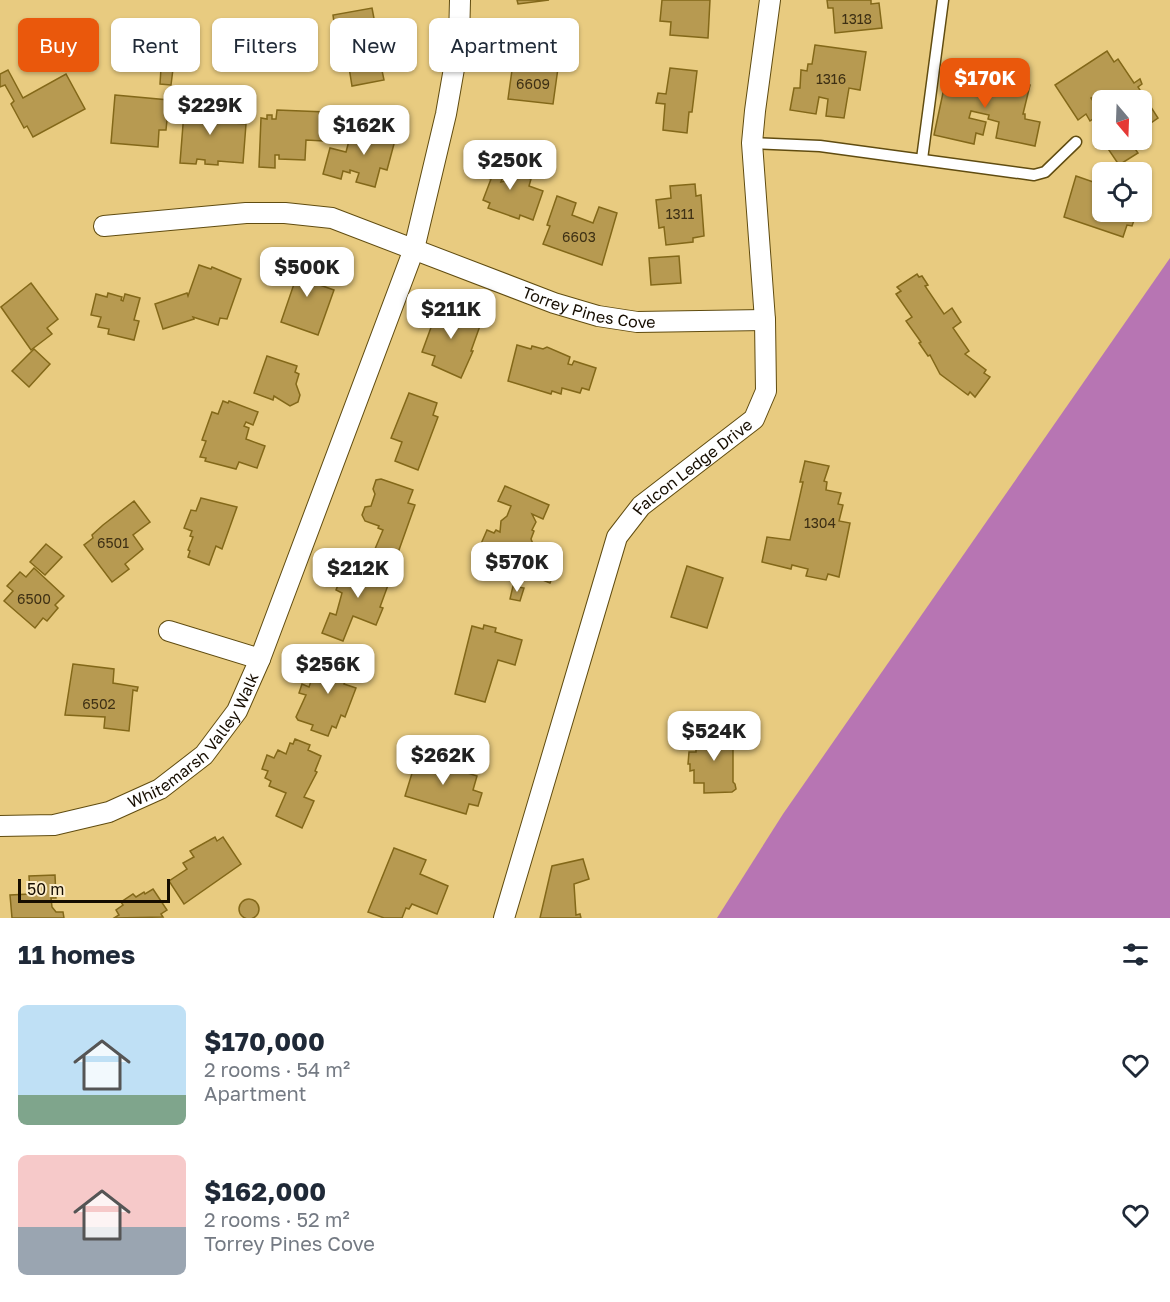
<!DOCTYPE html>
<html lang="en">
<head>
<meta charset="utf-8">
<style>
  body { margin:0; font-family:"Golos Text",sans-serif; background:#f6f6f7; color:#1f2937; height:100vh; display:flex; flex-direction:column; font-size:22px; white-space:nowrap }
  * { box-sizing:border-box; margin:0 }
  p { font-size:20px; color:#747a83 }
  .icon { flex:none; width:33px; height:33px; fill:none; stroke:currentColor; stroke-width:2; stroke-linecap:round; stroke-linejoin:round }
  .map { position:relative; height:918px; overflow:hidden }
  .sheet { display:flex; flex-direction:column; background:#fff; flex:1 }
  .sheet>* { flex:none }
  .guide { position:absolute; left:18px; top:18px; width:600px; height:54px; display:flex; gap:12px }
  .needle { width:39px; rotate:161deg }
  .buttons { position:absolute; left:1092px; top:90px; display:grid; gap:12px }
  .buttons a { display:grid; place-items:center; width:60px; height:60px; border-radius:9px; background:#fff; box-shadow:0 2px 4px #0004; font-size:30px }
  .scale { position:absolute; left:18px; bottom:15px; width:152px; box-sizing:border-box; padding-left:6px; border:3px solid #160d00; border-top:0; font-size:16px; line-height:21px; white-space:nowrap; color:#160d00; -webkit-text-stroke:4px #fcedc9; paint-order:stroke }
  .price { position:absolute; translate:-50% -51px; padding:0 14px; border-radius:12px; background:#fff; color:#222; font-size:20px; line-height:39px; filter:drop-shadow(0 2px 3px #0008) }
  .price::after { content:''; position:absolute; left:50%; top:36px; width:18px; height:14px; margin-left:-9px; background:inherit; clip-path:polygon(0 0,100% 0,50% 100%) }
  .price.active { background:#ea580c; color:#fff }
  ul { padding:0; list-style:none }
  li { display:flex; align-items:center; gap:18px; height:150px; padding:0 18px }
  li span { display:grid; place-items:center; flex:none; width:168px; height:120px; border-radius:9px; color:#555 }
  li>.icon { margin-inline-start:auto }
  span .icon { width:72px; height:72px; fill:#fffc; stroke-width:1 }
  li b { font-size:26px }
  h2 { display:flex; justify-content:space-between; align-items:center; height:72px; padding:0 18px; font-size:26px }
  .tag { padding:0 21px; border-radius:9px; background:#fff; box-shadow:0 2px 4px #0004; font-size:21px; line-height:54px }
  .tag.active { background:#ea580c; color:#fff }
  .map>svg:first-child { display:block }
  .forest { fill:#b775b3 }
  .building { fill:#b79a51; stroke:#836819; stroke-width:1.5 }
  .lines { fill:none; stroke-linecap:round; stroke-linejoin:round }
  .lane-casing { stroke:#604c10; stroke-width:13 }
  .street-casing { stroke:#604c10; stroke-width:22 }
  .lane { stroke:#fff; stroke-width:10 }
  .street { stroke:#fff; stroke-width:20 }
  .labels { text-anchor:middle; dominant-baseline:central; stroke-width:4.5; stroke-linejoin:round; paint-order:stroke }
  .number-label { font-size:14px; fill:#3e3014 }
  .street-label { font-size:16px; fill:#160d00; stroke:#fcedc9 }
</style>
</head>
<body>
<div class="map">
<svg width="1170" height="918" viewBox="0 0 1170 918">
  <rect width="100%" height="100%" fill="#e8cb80"/>
  <!-- forest -->
  <polygon class="forest" points="1170,258 1170,918 717,918 783,814"/>
  <!-- building -->
  <g class="building">
    <polygon points="517,0 549,0 518,4"/>
    <polygon points="662,0 710,0 708,38 670,35 671,22 660,21"/>
    <polygon points="827,0 871,0 871,4 879,3 882,28 835,33 833,8 828,8"/>
    <polygon points="372,8 376,29 380,29 385,60 380,61 384,80 352,86 344,36 336,37 333,15"/>
    <polygon points="517,34 559,39 555,68 558,68 553,104 508,99"/>
    <polygon points="815,45 866,52 860,90 849,88 844,118 826,116 828,99 819,97 816,114 790,110 794,88 800,88 801,70 807,71 808,64 812,64"/>
    <polygon points="1107,51 1114,62 1118,59 1134,83 1140,79 1142,84 1138,87 1158,118 1142,129 1142,100 1102,100 1102,104 1097,95 1091,98 1101,113 1090,121 1086,114 1078,120 1055,85"/>
    <polygon points="161,68 173,69 171,85 160,84"/>
    <polygon points="670,68 697,71 692,112 689,112 687,133 663,130 665,104 656,103 658,93 666,94"/>
    <polygon points="8,70 23,98 66,74 85,109 33,137 27,126 24,128 11,104 14,101 5,85 0,87 0,74"/>
    <polygon points="989,70 995,71 994,77 1030,85 1023,114 1025,114 1025,119 1040,122 1035,146 996,138 999,122 988,119 989,115 971,111 969,118 986,122 983,135 976,133 974,144 934,135 947,74 958,77 960,72 987,77"/>
    <polygon points="115,95 169,100 166,130 159,130 158,147 111,143"/>
    <polygon points="185,99 200,100 200,108 221,110 220,119 235,120 234,123 246,124 243,163 218,161 218,165 205,164 205,160 197,159 196,164 180,163"/>
    <polygon points="277,110 326,112 324,141 306,140 305,160 279,159 279,155 275,155 275,168 259,167 261,118 267,119 267,115 272,115 272,119 276,119"/>
    <polygon points="375,122 398,129 387,170 380,168 375,187 356,182 359,173 350,170 350,173 343,171 341,179 323,174 330,148 346,152 350,137 369,142"/>
    <polygon points="1102,127 1102,140 1129,140 1138,153 1119,165 1096,131"/>
    <polygon points="489,153 509,160 501,182 505,181 511,185 515,174 531,179 529,186 543,191 533,220 520,215 519,219 488,208 490,203 483,200 491,179 481,176"/>
    <polygon points="1076,176 1102,185 1102,212 1137,212 1132,226 1127,225 1123,237 1064,217"/>
    <polygon points="695,184 696,196 701,195 704,236 693,238 693,242 666,245 664,227 659,228 656,200 671,198 670,186"/>
    <polygon points="557,196 576,203 572,215 593,223 599,207 617,213 602,265 543,244 550,226 547,225"/>
    <polygon points="300,256 324,265 317,284 334,290 318,335 281,322 294,284 290,282"/>
    <polygon points="679,256 681,283 651,285 649,258"/>
    <polygon points="199,265 211,269 212,267 241,279 227,319 220,318 218,325 193,317 194,319 163,329 155,304 187,293 188,296"/>
    <polygon points="917,274 919,277 922,276 928,285 925,286 944,314 952,308 961,322 953,328 969,351 965,354 986,370 984,373 990,377 975,397 970,392 968,395 940,374 930,355 928,356 919,343 921,342 906,321 912,317 896,294 901,291 897,287"/>
    <polygon points="31,283 58,319 47,328 52,334 31,350 1,307"/>
    <polygon points="108,293 122,297 121,300 123,301 125,294 140,298 134,320 139,321 134,340 108,334 109,329 98,327 101,317 91,315 96,294 107,297"/>
    <polygon points="440,303 462,311 460,316 481,323 471,351 473,351 461,378 432,365 435,356 422,352"/>
    <polygon points="517,345 531,349 532,346 543,349 547,347 570,357 568,364 572,365 574,361 596,368 589,390 582,388 580,393 562,388 561,394 552,391 551,394 508,381"/>
    <polygon points="34,349 50,364 29,387 12,371"/>
    <polygon points="267,356 297,366 295,372 299,374 296,384 300,395 298,402 290,406 274,396 273,400 254,393"/>
    <polygon points="409,393 437,403 433,415 438,417 418,470 395,461 402,442 391,438"/>
    <polygon points="223,401 228,403 229,401 258,412 253,425 246,422 244,426 249,428 246,439 265,446 257,468 239,462 236,469 205,461 206,458 200,457 206,441 202,440 212,412 218,414"/>
    <polygon points="805,461 829,466 824,481 827,482 826,490 841,493 838,504 843,505 839,521 850,523 839,577 828,574 826,580 806,576 808,569 792,565 791,569 762,562 767,537 790,540 803,482 800,482"/>
    <polygon points="381,479 413,490 408,503 415,505 394,564 372,556 383,530 378,528 379,526 365,521 362,515 365,507 371,506 375,494 373,489 376,480"/>
    <polygon points="505,486 549,505 543,519 532,514 536,522 532,530 534,531 531,539 533,544 530,550 558,562 550,583 477,553 487,530 494,533 496,530 500,532 501,521 507,516 511,506 498,501"/>
    <polygon points="201,498 237,507 222,549 216,546 209,565 188,557 190,551 188,550 193,537 190,536 192,531 184,528 191,510 196,511"/>
    <polygon points="134,501 150,522 133,535 143,549 125,564 129,569 112,582 84,545 93,538 92,535 103,525"/>
    <polygon points="46,544 62,557 45,575 30,562"/>
    <polygon points="353,561 391,577 380,607 383,608 376,625 353,616 343,641 322,633 330,613 336,615 342,593 336,590 343,573 348,574"/>
    <polygon points="687,566 723,578 707,628 671,617"/>
    <polygon points="34,568 64,596 55,605 58,608 47,621 43,618 35,628 4,601 13,591 7,586 20,572 26,577"/>
    <polygon points="513,586 524,588 520,601 510,599"/>
    <polygon points="484,625 496,628 495,632 522,640 515,665 498,660 485,702 455,694 472,626 483,629"/>
    <polygon points="332,649 354,657 344,684 356,688 345,717 341,715 336,728 332,726 328,736 311,730 313,725 298,720 296,717 306,695 299,693 302,684 309,687 314,673 322,676"/>
    <polygon points="73,664 114,669 113,683 138,687 137,691 133,690 129,731 104,728 105,717 65,715"/>
    <polygon points="696,732 729,733 729,735 733,735 733,782 735,784 736,789 732,792 704,793 704,783 694,783 694,770 690,771 690,764 688,764 689,752 696,752"/>
    <polygon points="295,739 310,745 308,750 321,756 315,771 317,772 304,797 314,801 302,828 276,816 286,793 269,786 271,781 265,778 268,771 262,769 267,755 274,758 278,750 286,754 290,743 293,744"/>
    <polygon points="417,757 477,776 473,790 482,793 478,806 469,804 466,814 405,796"/>
    <polygon points="215,837 217,841 223,837 241,864 184,904 169,881 187,869 183,863 194,857 190,851"/>
    <polygon points="394,848 426,860 420,874 448,886 437,914 412,904 409,909 406,908 402,918 384,918 368,912"/>
    <polygon points="583,859 589,879 574,884 576,915 580,914 581,918 540,918 552,866"/>
    <polygon points="55,875 56,898 51,898 52,907 56,912 63,912 64,918 12,918 10,895 30,894 29,876"/>
    <polygon points="153,889 167,910 161,914 163,917 114,918 119,915 116,910 123,905 121,902 133,894 136,897 144,892 145,894"/>
    <circle cx="249" cy="909" r="10"/>
  </g>
  <g class="lines">
    <!-- lane casing -->
    <g class="lane-casing">
      <g id="lane">
        <polyline points="752,143 820,146 1034,175 1045,172 1076,142"/>
        <polyline points="922,159 943,0"/>
      </g>
    </g>
    <!-- street casing -->
    <g class="street-casing">
      <g id="street">
        <path id="s1" d="M104 226 246 213H285L332 218 554 303 598 316 637 322 765 320"/>
        <polyline points="169,631 260,659"/>
        <path id="s2" d="M0 826 54 825 109 812 160 789 204 755 237 711 260 659 414 249 446 114 459 40 460 0"/>
        <path id="s3" d="M504 918 617 537 641 506 754 419 766 391 765 320 752 143 755 111 770 0"/>
      </g>
    </g>
    <!-- lane -->
    <use href="#lane" class="lane"/>
    <!-- street -->
    <use href="#street" class="street"/>
  </g>
  <g class="labels">
    <!-- number labels -->
    <g class="number-label">
      <text x="857" y="18">1318</text>
      <text x="831" y="78">1316</text>
      <text x="533" y="83">6609</text>
      <text x="680" y="213">1311</text>
      <text x="579" y="236">6603</text>
      <text x="820" y="522">1304</text>
      <text x="113" y="542">6501</text>
      <text x="34" y="598">6500</text>
      <text x="99" y="703">6502</text>
    </g>
    <!-- street labels -->
    <g class="street-label">
      <text stroke="none"><textPath href="#s1" startOffset="502">Torrey Pines Cove</textPath></text>
      <text stroke="none"><textPath href="#s3" startOffset="501">Falcon Ledge Drive</textPath></text>
      <text stroke="none"><textPath href="#s2" startOffset="225">Whitemarsh Valley Walk</textPath></text>
    </g>
  </g>
</svg>
<div class="buttons">
<a><svg class="needle" viewBox="-14 -14 28 28"><path d="M0-13l5 13h-10z" fill="#e53935"/><path d="M0 13l5-13h-10z" fill="#747a83"/></svg></a>
<a><svg class="icon" aria-label="locate" viewBox="0 0 24 24"><circle cx="12" cy="12" r="6"/><path d="M12 2v4M12 18v4M2 12h4M18 12h4"/></svg></a>
</div>
<div class="scale">50 m</div>
<b class="price active" style="left:985px;top:109px">$170K</b>
<b class="price" style="left:210px;top:136px">$229K</b>
<b class="price" style="left:364px;top:156px">$162K</b>
<b class="price" style="left:510px;top:191px">$250K</b>
<b class="price" style="left:307px;top:298px">$500K</b>
<b class="price" style="left:451px;top:340px">$211K</b>
<b class="price" style="left:517px;top:593px">$570K</b>
<b class="price" style="left:358px;top:599px">$212K</b>
<b class="price" style="left:328px;top:695px">$256K</b>
<b class="price" style="left:714px;top:762px">$524K</b>
<b class="price" style="left:443px;top:786px">$262K</b>
<div class="guide">
<a class="tag active">Buy</a>
<a class="tag">Rent</a>
<a class="tag">Filters</a>
<a class="tag">New</a>
<a class="tag">Apartment</a>
</div>
</div>
<section class="sheet">
<h2>11 homes<svg class="icon" aria-label="filters" viewBox="0 0 24 24"><path d="M4 7h16M4 17h16"/><circle cx="9" cy="7" r="2"/><circle cx="15" cy="17" r="2"/></svg></h2>
<ul>
<li><span style="background:linear-gradient(#bfe0f5 75%,#7fa58c 0)"><svg class="icon" aria-label="home" viewBox="0 0 24 24"><path d="M3 11l9-7 9 7M6 9v11h12V9"/></svg></span><div><b>$170,000</b><p>2 rooms · 54 m²</p><p>Apartment</p></div><svg class="icon" aria-label="heart" viewBox="0 0 24 24"><path d="M12 20l-8-8c-3-5 5-10 8-4 3-6 11-1 8 4z"/></svg></li>
<li><span style="background:linear-gradient(#f6c9c9 60%,#9aa5b1 0)"><svg class="icon" aria-label="home" viewBox="0 0 24 24"><path d="M3 11l9-7 9 7M6 9v11h12V9"/></svg></span><div><b>$162,000</b><p>2 rooms · 52 m²</p><p>Torrey Pines Cove</p></div><svg class="icon" aria-label="heart" viewBox="0 0 24 24"><path d="M12 20l-8-8c-3-5 5-10 8-4 3-6 11-1 8 4z"/></svg></li>
</ul>
</section>
</body>
</html>
